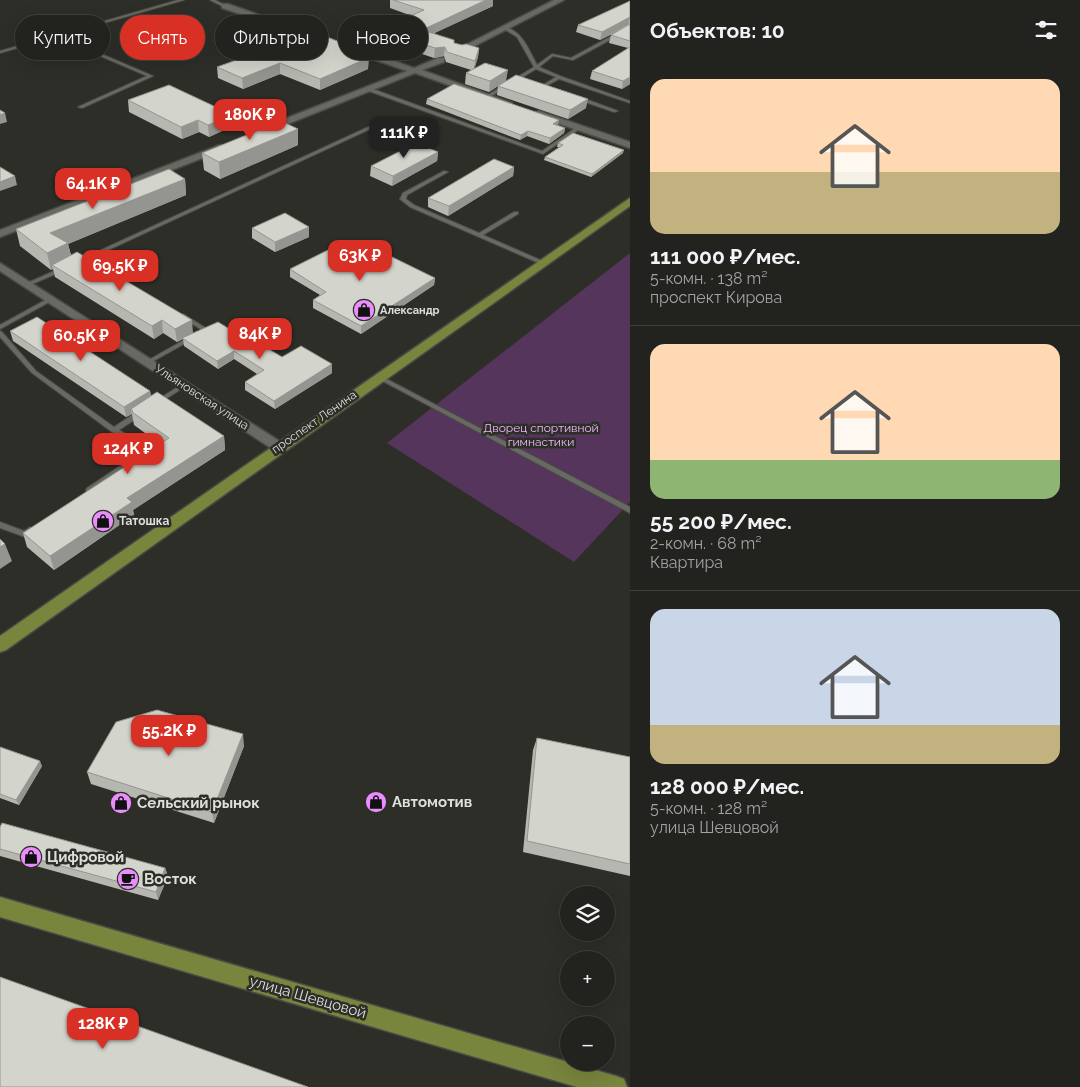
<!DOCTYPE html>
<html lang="ru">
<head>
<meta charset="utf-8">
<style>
  body { margin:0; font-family:Raleway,sans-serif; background:#2e2f2b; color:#f1f3f6; height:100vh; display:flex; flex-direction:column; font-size:19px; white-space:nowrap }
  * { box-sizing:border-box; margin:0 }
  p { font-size:16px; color:#a2a4a4 }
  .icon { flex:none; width:28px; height:28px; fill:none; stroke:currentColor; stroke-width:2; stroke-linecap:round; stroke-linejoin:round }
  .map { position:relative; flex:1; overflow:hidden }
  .panel { display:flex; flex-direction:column; background:#22221e; width:450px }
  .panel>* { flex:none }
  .top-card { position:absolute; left:15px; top:15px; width:475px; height:45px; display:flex; gap:10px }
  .fabs { position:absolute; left:560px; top:886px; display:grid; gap:10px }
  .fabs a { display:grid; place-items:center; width:55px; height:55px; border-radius:50%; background:#22221e; box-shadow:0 5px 20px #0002,0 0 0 1px #3f3f3c; font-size:25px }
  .price { position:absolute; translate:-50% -42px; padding:0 11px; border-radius:10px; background:#d93025; color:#fff; font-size:16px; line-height:32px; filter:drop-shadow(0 1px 2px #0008) }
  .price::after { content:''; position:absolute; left:50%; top:30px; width:15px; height:11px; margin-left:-8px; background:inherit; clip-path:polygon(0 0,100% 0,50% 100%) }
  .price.current { background:#222; color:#fff }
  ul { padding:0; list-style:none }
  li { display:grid; align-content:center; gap:10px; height:265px; padding:0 20px }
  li+li { border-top:1px solid #3f3f3c }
  li span { display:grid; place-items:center; height:155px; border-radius:15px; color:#555 }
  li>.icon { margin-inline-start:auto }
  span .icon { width:90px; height:90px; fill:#fffc; stroke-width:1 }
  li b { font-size:21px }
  h2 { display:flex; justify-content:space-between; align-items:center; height:60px; padding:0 20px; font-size:21px }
  .pill { padding:0 18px; border-radius:22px; background:#22221e; box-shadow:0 5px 20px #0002,0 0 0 1px #3f3f3c; font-size:18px; line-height:45px }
  .pill.current { background:#d93025; color:#fff }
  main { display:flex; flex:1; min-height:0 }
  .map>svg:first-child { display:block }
  .green { fill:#55355b }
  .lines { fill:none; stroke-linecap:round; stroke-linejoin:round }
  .service-casing { stroke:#494a46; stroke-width:2 }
  .minor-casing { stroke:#494a46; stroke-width:3 }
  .primary-casing { stroke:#494a46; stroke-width:3 }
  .service { fill:#676962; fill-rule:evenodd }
  .minor { fill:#676962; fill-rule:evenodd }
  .primary { fill:#78853d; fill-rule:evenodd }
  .wall { fill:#b5b7b0 }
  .shaded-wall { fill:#949590 }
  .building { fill:#d3d5cd; stroke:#949590 }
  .labels { text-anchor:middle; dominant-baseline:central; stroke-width:5; stroke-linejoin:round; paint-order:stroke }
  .far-poi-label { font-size:11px; font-weight:bold; fill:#dedfdb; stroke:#2d2e28; text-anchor:start }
  .street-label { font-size:12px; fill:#dedfdb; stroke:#2d2e28 }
  .park-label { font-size:12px; fill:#f0b8fb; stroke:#2d2e28 }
  .poi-label { font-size:12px; font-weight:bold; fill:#dedfdb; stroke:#2d2e28; text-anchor:start }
  .near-poi-label { font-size:15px; font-weight:bold; fill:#dedfdb; stroke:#2d2e28; text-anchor:start }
  .near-street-label { font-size:15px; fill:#dedfdb; stroke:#2d2e28 }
</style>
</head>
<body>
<main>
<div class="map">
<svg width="630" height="1087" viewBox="0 0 630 1087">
  <rect width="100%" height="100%" fill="#2d2e28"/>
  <!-- green -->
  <polygon class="green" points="630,253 630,502 574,562 387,443"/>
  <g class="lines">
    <!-- service casing -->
    <g class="service-casing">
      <g id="service">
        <polygon points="178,0 184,0 59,36 153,76 82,108 78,107 147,76 56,37 0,53 0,51"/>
        <polygon points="210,0 215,0 227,6 224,7"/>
        <path d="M630 26V29L573 60 553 56 539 67 560 76 630 101V103L559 79 546 86 550 88 546 89 541 86 556 77 536 69 490 97 486 96 534 67 517 37 504 29V27C522 30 529 50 537 65L552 54 571 58Z"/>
        <polygon points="366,88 370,88 542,151 577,127 581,128 543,154 366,90"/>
        <polygon points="576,97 580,97 618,111 614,112 576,99"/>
        <polygon points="377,123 381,124 91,258 118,274 118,276 114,276 87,260 78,264 75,262"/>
        <polygon points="444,171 448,172 407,195 406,199 414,205 479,233 514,212 518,212 518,214 483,235 545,262 545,264 541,264 410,207 400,199 403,193"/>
        <polygon points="63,267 66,269 65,270 30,285 28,286 25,284"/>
        <polygon points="51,297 54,299 53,300 0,329 0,325"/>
        <polygon points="183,314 185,315 209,330 203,334 199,334 198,333 202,330 181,317 180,316"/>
        <polygon points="0,331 2,332 36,371 114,427 138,411 142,411 143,413 142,415 119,430 151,448 152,450 151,452 93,492 87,492 86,490 87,488 144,450 112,432 32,373 0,337"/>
        <polygon points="191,336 193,337 193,339 150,363 146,363 145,362"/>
        <polygon points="379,375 630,507 630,513 377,378 377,376"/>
        <polygon points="184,383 187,385 186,386 158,404 154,404 153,403 154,402"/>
        <polygon points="0,522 24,531 30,527 34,530 28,536 25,537 0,528"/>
      </g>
    </g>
    <!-- minor casing -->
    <g class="minor-casing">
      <g id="minor">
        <polygon points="554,0 564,0 461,53 454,51"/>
        <polygon points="222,4 228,4 333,41 326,43 222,8"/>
        <polygon points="347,46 353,46 414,68 438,58 444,58 444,62 422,70 512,103 505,105 415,73 270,131 264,131 264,127 407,71 347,50"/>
        <polygon points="539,111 630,142 630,148 536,116 536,112"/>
        <polygon points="220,145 223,146 223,150 0,237 0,230"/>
        <polygon points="0,263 284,444 286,447 284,450 274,450 0,271"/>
      </g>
    </g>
    <!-- primary casing -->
    <g class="primary-casing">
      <g id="primary">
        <polygon points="630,198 630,206 6,650 0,652 0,636"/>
        <polygon points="0,897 616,1076 624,1079 627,1087 577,1087 0,917"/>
      </g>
    </g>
    <!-- service -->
    <use href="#service" class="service"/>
    <!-- minor -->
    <use href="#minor" class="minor"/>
    <!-- primary -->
    <use href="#primary" class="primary"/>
  </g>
  <!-- wall -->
  <g class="wall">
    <polygon points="390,0 493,0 493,6 434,33 454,43 462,45 479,48 478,57 474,68 506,81 586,108 568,119 497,95 498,86 489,92 465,84 466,73 471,70 446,62 444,56 434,58 413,51 414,43 403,47 399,46 381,55 369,51 368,69 320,90 280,74 243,89 218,78 217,67 345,44 360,47 361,38 412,16 390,8"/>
    <polygon points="630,1 630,84 622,89 590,79 592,71 628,48 609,43 611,35 630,25 600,40 576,32 578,25"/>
    <polygon points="427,99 558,125 565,128 564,133 549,144 527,136 520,140 426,104"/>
    <polygon points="128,100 233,126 209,137 199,132 182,139 129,112"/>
    <polygon points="298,129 298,145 220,179 204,170 202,153"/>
    <polygon points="558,143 623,153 591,177 544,160 545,157 559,147 557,147"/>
    <polygon points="438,152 437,161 392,186 370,176 371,166"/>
    <polygon points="514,167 513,176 448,216 428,207 428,198"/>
    <polygon points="185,179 186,195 68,244 71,255 193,333 187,336 264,350 282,357 332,373 275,409 245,390 245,382 257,374 234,359 218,369 184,346 183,339 177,342 163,333 154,339 55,277 53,269 51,270 20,246 16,229"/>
    <polygon points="309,227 309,237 275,252 252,238 252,228"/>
    <polygon points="379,260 435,278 434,285 361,334 313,308 313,300 320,295 290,277 290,269"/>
    <polygon points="10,331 150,391 151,396 224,436 225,450 133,510 134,515 54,570 27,547 23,533 160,444 134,425 132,414 126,417 13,341"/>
    <polygon points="537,738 630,757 630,876 523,852 533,750"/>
    <polygon points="244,746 214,823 91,784 87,772"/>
    <polygon points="0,747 42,766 19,805 0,798"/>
    <polygon points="0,827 165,868 168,876 158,900 0,856"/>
  </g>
  <!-- shaded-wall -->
  <g class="shaded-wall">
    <polygon points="486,0 493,0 493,6 422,39 422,30"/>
    <polygon points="630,17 629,24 600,40 602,32"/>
    <polygon points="417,32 414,43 403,47 404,38"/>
    <polygon points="400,37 399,46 381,55 381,45"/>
    <polygon points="445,47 444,56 434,58 435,48"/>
    <polygon points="479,48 478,57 474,71 475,61"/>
    <polygon points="369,50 368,69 320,90 320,79 359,54"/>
    <polygon points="280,63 280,74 243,89 242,78"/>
    <polygon points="508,70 506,81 489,92 490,81"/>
    <polygon points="630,77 630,84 622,89 623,81"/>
    <polygon points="588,99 586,108 568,119 570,110"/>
    <polygon points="5,113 7,122 0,124 0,115"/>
    <polygon points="233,115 233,126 209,137 208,125"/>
    <polygon points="198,120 199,132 182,139 181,127"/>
    <polygon points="559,120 558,125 553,124"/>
    <polygon points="565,128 564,133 549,144 550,138"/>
    <polygon points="298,129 298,145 220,179 219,162"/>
    <polygon points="528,131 527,136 520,140 521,135"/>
    <polygon points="624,150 623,153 591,177 592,174"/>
    <polygon points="438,152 437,161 392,186 393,176"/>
    <polygon points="514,167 513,176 448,216 449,206"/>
    <polygon points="15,176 17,185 0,191 0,182"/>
    <polygon points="185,179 186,195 68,244 72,260 52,265 53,269 51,270 47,253 50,233"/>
    <polygon points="309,227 309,237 275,252 275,242"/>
    <polygon points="435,278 434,285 361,334 361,326"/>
    <polygon points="162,320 163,333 154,339 152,326"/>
    <polygon points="192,320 193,333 177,342 175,329"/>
    <polygon points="234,351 234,359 218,369 217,361"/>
    <polygon points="332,364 332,373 275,409 274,401"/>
    <polygon points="150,391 152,401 131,409 132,414 126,417 124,407"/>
    <polygon points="224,436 225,450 133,510 134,515 54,570 50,556 127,498"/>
    <polygon points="5,544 12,561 0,569 0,547"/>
    <polygon points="243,734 244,746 214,823 212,812"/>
    <polygon points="40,761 42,766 19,805 16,800"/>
    <polygon points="165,868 168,876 158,900 156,892"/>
  </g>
  <!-- building -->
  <g class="building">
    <polygon points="393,0 486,0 422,30 454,40 454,43 462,45 466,44 479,48 475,61 447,52 445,47 435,48 414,41 417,32 404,38 400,37 381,45 361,38 424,10"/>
    <polygon points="630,1 630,17 602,32 578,25"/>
    <polygon points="630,24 630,41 611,35"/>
    <polygon points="314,32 345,44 348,42 369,50 359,54 368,58 320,79 280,63 242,78 217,67"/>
    <polygon points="630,47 630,77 623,81 592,71"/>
    <polygon points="485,63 508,70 490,81 466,73"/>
    <polygon points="516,75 588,99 570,110 498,86"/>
    <polygon points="454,84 559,120 553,124 565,128 550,138 528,131 521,135 427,99"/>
    <polygon points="169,85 233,115 208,125 198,120 181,127 128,100"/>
    <polygon points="0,110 5,113 0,115"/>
    <polygon points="281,121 298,129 219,162 202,153"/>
    <polygon points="573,133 624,150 592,174 545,157 563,145 558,143"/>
    <polygon points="416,143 438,152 393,176 371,166"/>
    <polygon points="494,159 514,167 449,206 428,198"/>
    <polygon points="0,167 15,176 0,182"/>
    <polygon points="169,169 185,179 50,233 68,243 47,253 16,229"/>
    <polygon points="285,213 309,227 275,242 252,228"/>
    <polygon points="346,241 379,260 388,255 435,278 361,326 313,300 326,292 290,269"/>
    <polygon points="77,252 192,320 175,329 162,320 152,326 52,265"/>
    <polygon points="37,317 150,391 124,407 10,331"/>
    <polygon points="218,322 264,350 267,348 282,357 301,346 332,364 274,401 245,382 264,370 234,351 217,361 182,338"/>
    <polygon points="157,392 224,436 127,498 132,502 50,556 23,533 169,438 132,412 133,411 131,409"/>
    <polygon points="0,539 5,544 0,547"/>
    <polygon points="157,710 243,734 212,812 87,772 116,722"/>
    <polygon points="537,738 630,757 630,864 527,841"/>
    <polygon points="0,747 40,761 16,800 0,794"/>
    <polygon points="2,823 165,868 156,892 0,849 0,827"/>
    <polygon points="0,977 308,1087 0,1087"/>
  </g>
  <!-- icons -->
  <defs>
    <g id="shop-disc" transform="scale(1.125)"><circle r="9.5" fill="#ea8dfd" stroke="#2d2e28"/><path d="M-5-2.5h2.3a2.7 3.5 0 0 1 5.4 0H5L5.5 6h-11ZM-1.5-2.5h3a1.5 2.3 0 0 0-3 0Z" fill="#111"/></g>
    <g id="cafe-disc" transform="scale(1.125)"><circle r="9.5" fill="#ea8dfd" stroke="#2d2e28"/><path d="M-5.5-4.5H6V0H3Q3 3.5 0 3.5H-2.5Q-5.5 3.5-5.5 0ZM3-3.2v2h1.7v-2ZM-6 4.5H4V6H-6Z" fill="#111"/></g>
  </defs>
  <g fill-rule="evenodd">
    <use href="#shop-disc" x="364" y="310"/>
    <use href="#shop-disc" x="103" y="521"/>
    <use href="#shop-disc" x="376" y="802"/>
    <use href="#shop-disc" x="121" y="803"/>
    <use href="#shop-disc" x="31" y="857"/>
    <use href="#cafe-disc" x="128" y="879"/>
  </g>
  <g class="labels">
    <!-- far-poi labels -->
    <g class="far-poi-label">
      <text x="380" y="310">Александр</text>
    </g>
    <!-- street labels -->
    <g class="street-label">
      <text transform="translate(202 397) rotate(33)">Ульяновская улица</text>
      <text transform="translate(314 422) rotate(-35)">проспект Ленина</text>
    </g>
    <!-- park labels -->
    <g class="park-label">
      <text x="541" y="428">Дворец спортивной<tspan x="541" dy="14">гимнастики</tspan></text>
    </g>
    <!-- poi labels -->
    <g class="poi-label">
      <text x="119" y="521">Татошка</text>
    </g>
    <!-- near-poi labels -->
    <g class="near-poi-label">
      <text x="392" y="802">Автомотив</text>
      <text x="137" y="803">Сельский рынок</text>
      <text x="47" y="857">Цифровой</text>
      <text x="144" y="879">Восток</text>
    </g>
    <!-- near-street labels -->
    <g class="near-street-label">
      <text transform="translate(308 997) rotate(16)">улица Шевцовой</text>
    </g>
  </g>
</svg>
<div class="fabs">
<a><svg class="icon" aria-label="layers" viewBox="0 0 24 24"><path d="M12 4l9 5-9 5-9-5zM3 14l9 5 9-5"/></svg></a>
<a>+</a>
<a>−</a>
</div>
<b class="price" style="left:250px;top:141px">180K ₽</b>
<b class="price current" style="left:404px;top:159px">111K ₽</b>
<b class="price" style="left:93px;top:210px">64.1K ₽</b>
<b class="price" style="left:360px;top:282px">63K ₽</b>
<b class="price" style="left:120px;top:292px">69.5K ₽</b>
<b class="price" style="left:260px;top:360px">84K ₽</b>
<b class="price" style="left:81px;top:362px">60.5K ₽</b>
<b class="price" style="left:128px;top:475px">124K ₽</b>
<b class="price" style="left:169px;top:757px">55.2K ₽</b>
<b class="price" style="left:103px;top:1050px">128K ₽</b>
<div class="top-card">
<a class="pill">Купить</a>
<a class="pill current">Снять</a>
<a class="pill">Фильтры</a>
<a class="pill">Новое</a>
</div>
</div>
<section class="panel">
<h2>Объектов: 10<svg class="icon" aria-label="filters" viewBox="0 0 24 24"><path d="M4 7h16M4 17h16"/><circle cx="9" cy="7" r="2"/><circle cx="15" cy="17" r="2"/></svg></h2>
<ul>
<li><span style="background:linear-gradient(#ffd9b3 60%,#c2b280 0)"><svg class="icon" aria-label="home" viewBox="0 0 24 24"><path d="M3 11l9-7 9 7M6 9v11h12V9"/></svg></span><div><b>111 000 ₽/мес.</b><p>5-комн. · 138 m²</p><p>проспект Кирова</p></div></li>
<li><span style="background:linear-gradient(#ffd9b3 75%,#8fb573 0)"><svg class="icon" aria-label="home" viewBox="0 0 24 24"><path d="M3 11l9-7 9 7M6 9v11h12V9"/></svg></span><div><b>55 200 ₽/мес.</b><p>2-комн. · 68 m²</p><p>Квартира</p></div></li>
<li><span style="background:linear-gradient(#c9d6e8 75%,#c2b280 0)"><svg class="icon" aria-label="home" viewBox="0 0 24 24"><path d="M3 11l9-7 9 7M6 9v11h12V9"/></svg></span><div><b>128 000 ₽/мес.</b><p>5-комн. · 128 m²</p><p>улица Шевцовой</p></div></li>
</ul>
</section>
</main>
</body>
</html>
